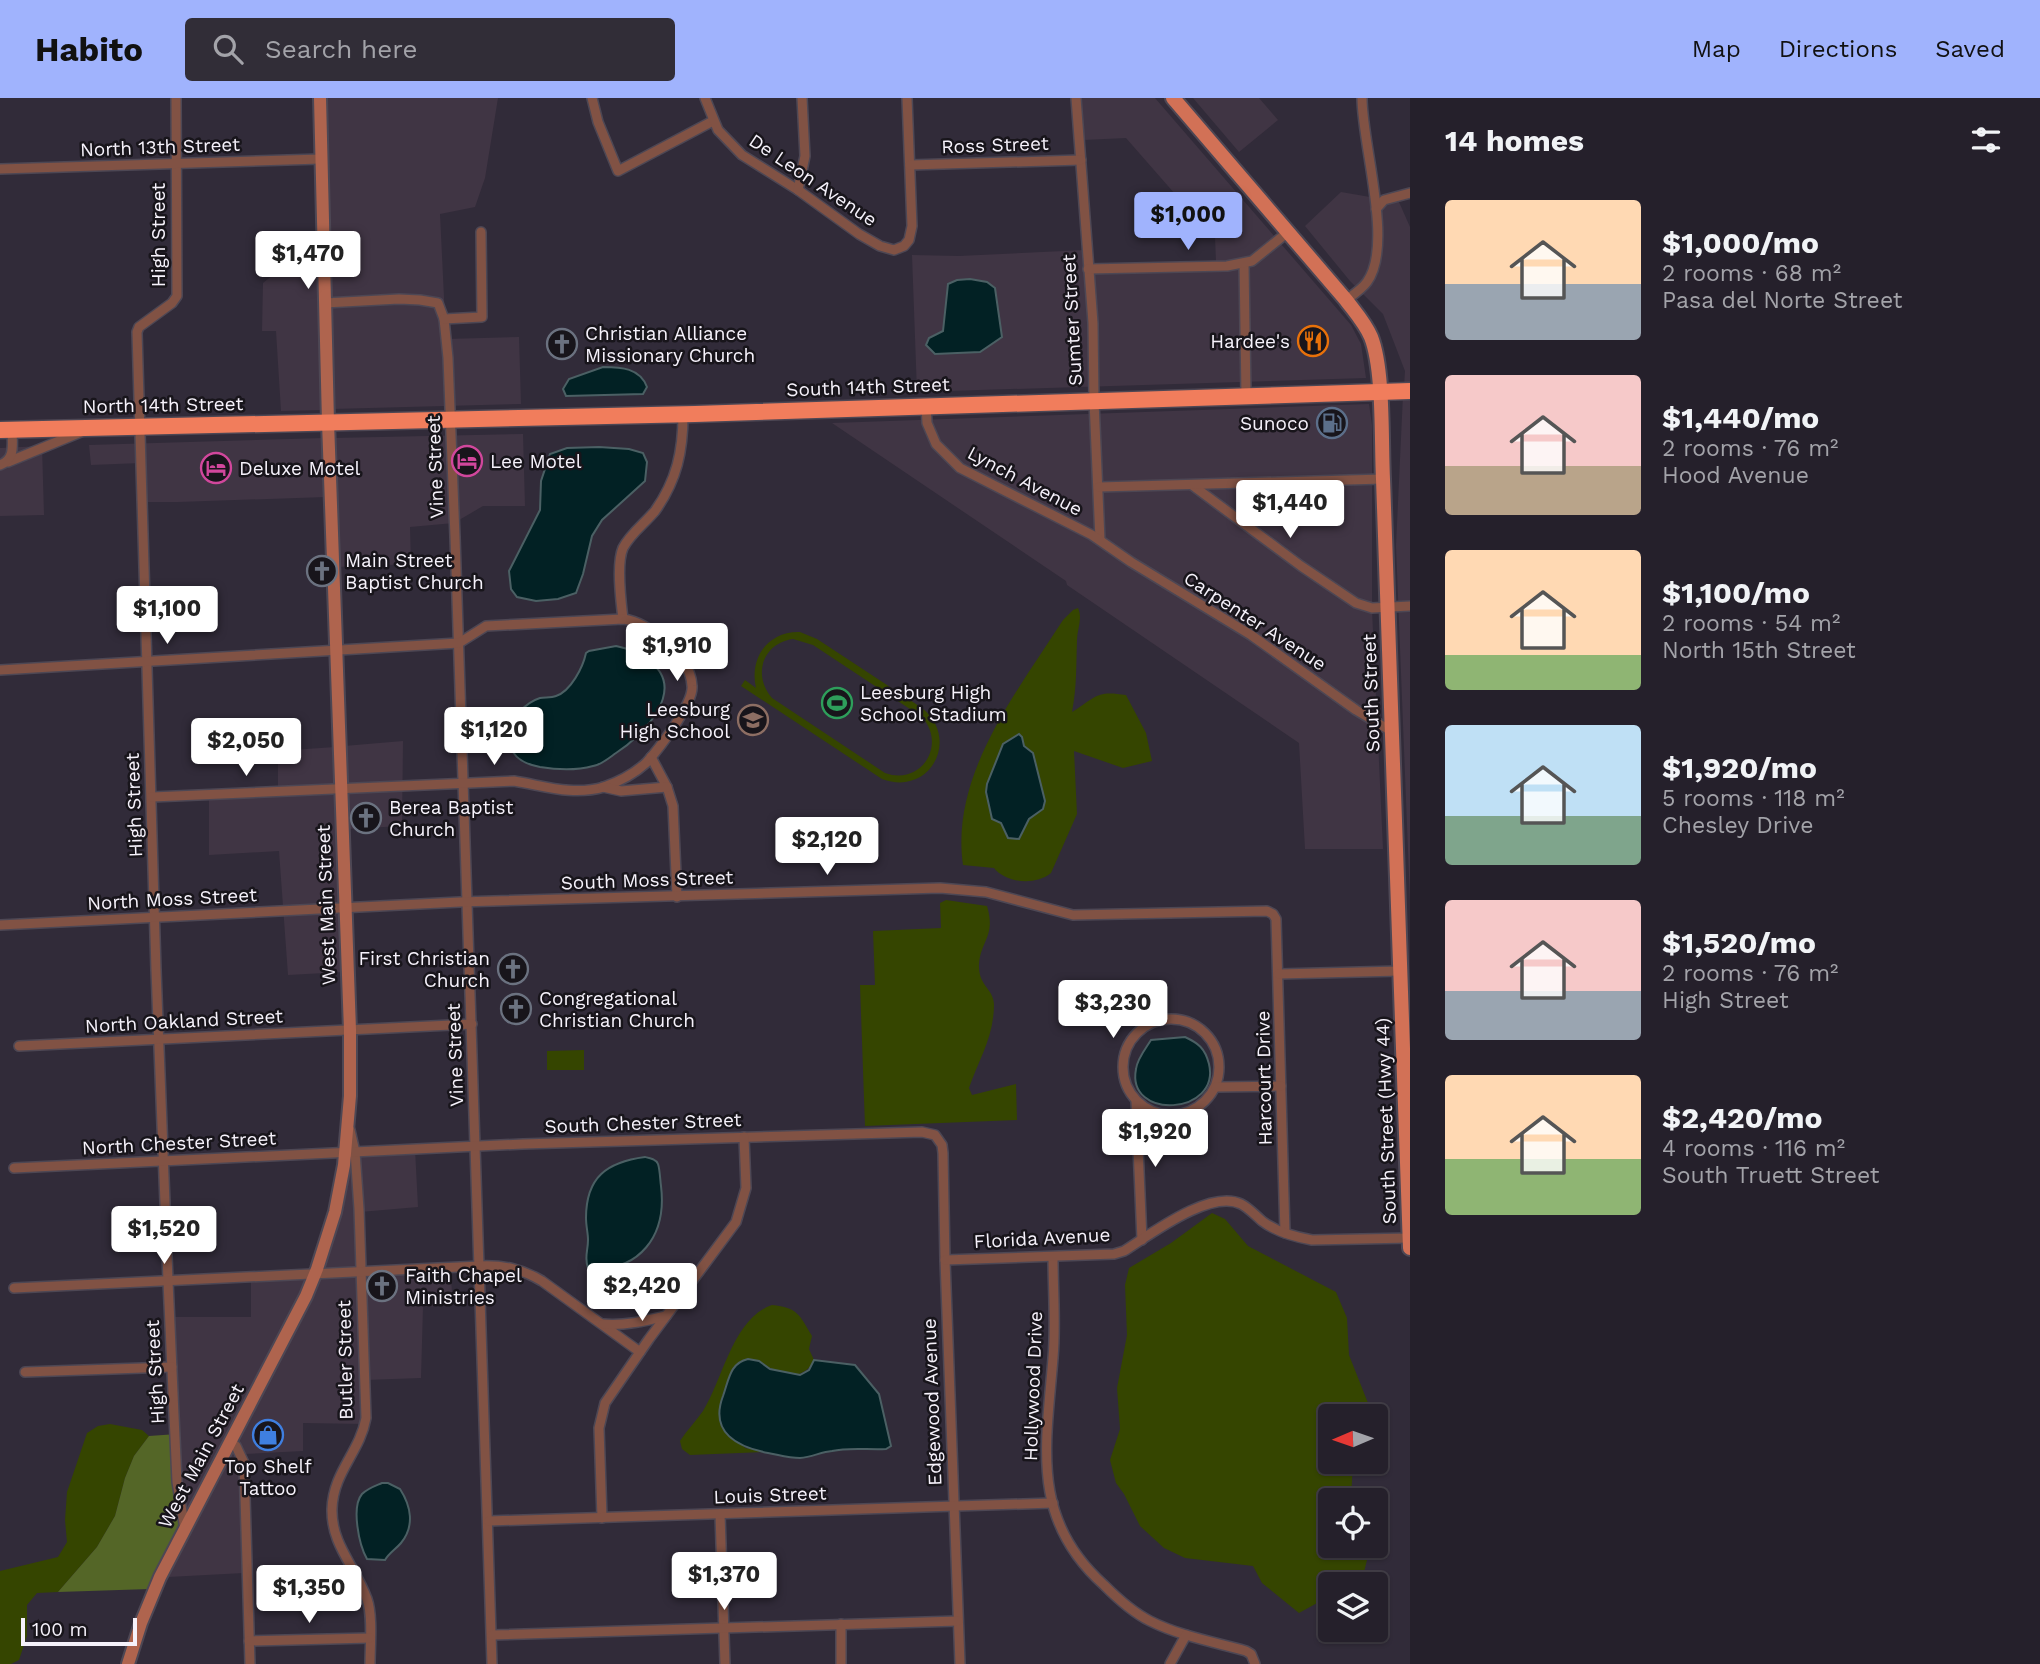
<!DOCTYPE html>
<html lang="en">
<head>
<meta charset="utf-8">
<style>
  body { margin:0; font-family:"Work Sans",sans-serif; background:#312d37; color:#f1f3f6; height:100vh; display:flex; flex-direction:column; font-size:26px; white-space:nowrap }
  * { box-sizing:border-box; margin:0 }
  p { font-size:23px; color:#a3a3a9 }
  .icon { flex:none; width:38px; height:38px; fill:none; stroke:currentColor; stroke-width:2; stroke-linecap:round; stroke-linejoin:round }
  .map { position:relative; flex:1; overflow:hidden }
  .panel { display:flex; flex-direction:column; background:#25202b; width:630px }
  .panel>* { flex:none }
  .needle { width:46px; rotate:268deg }
  .fabs { position:absolute; left:1318px; top:1306px; display:grid; gap:14px }
  .fabs a { display:grid; place-items:center; width:70px; height:70px; border-radius:7px; background:#25202b; box-shadow:0 2px 5px #0004,0 0 0 2px #423e47; font-size:35px }
  .scale { position:absolute; left:21px; bottom:18px; width:116px; box-sizing:border-box; padding-left:7px; border:4px solid #f6f2fb; border-top:0; font-size:19px; line-height:24px; white-space:nowrap; color:#f6f2fb; -webkit-text-stroke:5px #18151b; paint-order:stroke }
  .price { position:absolute; translate:-50% -60px; padding:0 16px; border-radius:7px; background:#fff; color:#222; font-size:23px; line-height:46px; filter:drop-shadow(0 2px 4px #0008) }
  .price::after { content:''; position:absolute; left:50%; top:42px; width:21px; height:16px; margin-left:-10px; background:inherit; clip-path:polygon(0 0,100% 0,50% 100%) }
  .price.active { background:#a0b3fd; color:#111 }
  ul { padding:0; list-style:none }
  li { display:flex; align-items:center; gap:21px; height:175px; padding:0 35px }
  li span { display:grid; place-items:center; flex:none; width:196px; height:140px; border-radius:7px; color:#555 }
  li>.icon { margin-inline-start:auto }
  span .icon { width:84px; height:84px; fill:#fffc; stroke-width:1 }
  li b { font-size:30px }
  h2 { display:flex; justify-content:space-between; align-items:center; height:84px; padding:0 35px; font-size:30px }
  header { display:flex; align-items:center; gap:42px; box-sizing:border-box; height:98px; padding:0 35px; background:#a0b3fd; color:#111 }
  header strong { font-size:33px }
  nav { display:flex; gap:38px; margin-inline-start:auto; font-size:24px }
  .search { width:490px; height:63px; background:#312d37; display:flex; align-items:center; gap:18px; box-sizing:border-box; padding:0 24px; border-radius:7px; color:#a3a3a9; font-size:26px }
  main { display:flex; flex:1; min-height:0 }
  .map>svg:first-child { display:block }
  .commercial { fill:#403544; fill-rule:evenodd }
  .green { fill:#354500; fill-rule:evenodd }
  .forest { fill:#546627 }
  .water { fill:#022124; stroke:#4b6064; stroke-width:2 }
  .lines { fill:none; stroke-linecap:round; stroke-linejoin:round }
  .street-casing { stroke:#4d4754; stroke-width:12 }
  .secondary-casing { stroke:#4d4754; stroke-width:16 }
  .primary-casing { stroke:#4d4754; stroke-width:18 }
  .highway-casing { stroke:#4d4754; stroke-width:19 }
  .street { stroke:#815244; stroke-width:9 }
  .secondary { stroke:#af644e; stroke-width:12 }
  .primary { stroke:#d27156; stroke-width:14 }
  .highway { stroke:#f17d5c; stroke-width:16 }
  .labels { text-anchor:middle; dominant-baseline:central; stroke-width:5; stroke-linejoin:round; paint-order:stroke }
  .street-label { font-size:19px; fill:#f6f2fb; stroke:#18151b }
  .poi-label { font-size:19px; fill:#f6f2fb; stroke:#18151b; text-anchor:start }
</style>
</head>
<body>
<header>
<strong>Habito</strong>
<div class="search"><svg class="icon" aria-label="search" viewBox="0 0 24 24"><circle cx="10" cy="10" r="6"/><path d="M15 15l6 6"/></svg>Search here</div>
<nav><a>Map</a><a>Directions</a><a>Saved</a></nav>
</header>
<main>
<div class="map">
<svg width="1410" height="1566" viewBox="0 0 1410 1566">
  <rect width="100%" height="100%" fill="#312b39"/>
  <!-- commercial -->
  <g class="commercial">
    <polygon points="325,0 498,0 485,80 475,109 440,116 446,241 519,239 521,306 332,311"/>
    <path d="M1080 0H1155L1351 227 1361 246 1366 280 917 294 912 157 959 158 1085 152 1086 171 1216 164 1214 113 1182 104 1126 40 1083 42ZM948 186 980 254 935 256 929 240 943 233Z"/>
    <polygon points="1193,0 1259,0 1278,22 1239,54"/>
    <polygon points="1341,94 1399,104 1410,129 1410,289 1404,289 1405,273 1383,216 1350,183 1305,128"/>
    <polygon points="319,140 323,312 281,313 276,233 262,233 263,185"/>
    <polygon points="1403,297 1410,297 1410,803 1396,448"/>
    <polygon points="1369,306 1372,327 1372,512 1383,751 1305,751 1299,645 1067,487 1066,483 832,325"/>
    <polygon points="523,336 525,408 483,408 454,425 410,429 411,466 337,469 333,340"/>
    <polygon points="324,340 326,399 178,404 143,404 141,365 91,367 89,347"/>
    <polygon points="42,348 44,417 0,418 0,350"/>
    <polygon points="403,643 402,728 347,731 344,648"/>
    <polygon points="335,649 343,874 288,877 279,753 209,757 209,698 278,695 278,653"/>
    <polygon points="415,1051 418,1109 360,1114 361,1172 450,1168 453,1207 423,1209 421,1280 365,1282 365,1326 303,1325 303,1353 245,1356 244,1475 168,1479 310,1199 350,1055"/>
    <polygon points="251,1178 309,1179 184,1424 177,1336 174,1219 251,1219"/>
  </g>
  <!-- green -->
  <g class="green">
    <path d="M1078 510C1083 521 1077 531 1077 542 1076 568 1077 587 1072 614 1096 599 1096 592 1126 597L1146 635 1152 663 1123 670 1074 653 1077 716 1051 775C1035 788 1006 785 994 770L963 767C950 677 1017 594 1063 522L1073 512ZM1022 640 1024 648 1033 656C1037 677 1046 689 1043 711L1029 721 1019 741 1008 740 1001 725 992 721 986 694 1003 646Z"/>
    <path d="M800 534 817 541 922 610C961 641 930 699 882 681L741 588 745 582 756 590C749 560 768 533 800 534ZM793 541 813 547 922 619C947 647 921 688 885 675L772 600C752 577 763 545 793 541Z"/>
    <path d="M946 802 987 808C996 838 981 842 979 866 978 888 993 890 994 906 994 939 979 961 969 990L972 997 1016 986 1017 1022 865 1028 860 887H875L873 833 941 830 940 805Z"/>
    <polygon points="584,952 584,972 547,972 547,953"/>
    <polygon points="1212,1115 1225,1121 1248,1148 1336,1194 1347,1220 1349,1257 1368,1305 1369,1318 1330,1318 1330,1363 1353,1363 1351,1402 1330,1402 1330,1447 1354,1447 1356,1459 1367,1462 1361,1486 1330,1486 1330,1498 1299,1515 1262,1485 1253,1468 1185,1460 1164,1450 1140,1428 1124,1396 1116,1385 1110,1362 1120,1331 1117,1290 1127,1237 1125,1187 1129,1170 1171,1145"/>
    <path d="M772 1207C798 1210 799 1216 812 1238L809 1251 814 1262C802 1287 776 1275 759 1263L726 1290 720 1305 745 1350 765 1354 690 1357 682 1351 680 1343C687 1332 696 1323 703 1313 723 1281 733 1220 772 1207Z"/>
    <polygon points="110,1326 142,1332 149,1338 134,1358 125,1380 115,1418 97,1449 58,1494 37,1495 27,1507 27,1538 19,1562 11,1566 0,1566 0,1473 58,1459 67,1444 65,1422 67,1394 87,1335 98,1328"/>
  </g>
  <!-- forest -->
  <polygon class="forest" points="177,1336 184,1424 150,1491 58,1494 97,1449 115,1418 125,1380 134,1358 149,1338"/>
  <!-- water -->
  <g class="water">
    <polygon points="970,181 987,184 995,190 1002,239 980,254 935,256 926,247 929,240 943,233 948,186 957,182"/>
    <path d="M603 269C621 269 640 270 647 289L643 296 566 298 563 291 569 281Z"/>
    <polygon points="599,349 629,351 643,355 647,364 645,383 602,422 592,438 583,476 576,495 558,501 536,503 517,499 511,491 509,473 540,412 541,383 550,356 567,350"/>
    <path d="M616 548C631 551 638 555 649 563 688 591 644 637 616 655 609 660 601 667 593 668 575 673 558 672 540 669 520 665 508 657 509 634 510 620 527 604 540 600 545 599 551 600 556 598 571 593 583 569 586 555L589 553Z"/>
    <polygon points="1019,636 1022,639 1024,648 1033,655 1045,703 1043,711 1029,721 1019,741 1008,740 1001,725 992,721 986,694 987,686 1003,646"/>
    <path d="M1185 939C1198 945 1205 950 1209 966 1221 1017 1126 1023 1136 971 1137 961 1146 950 1151 942Z"/>
    <path d="M645 1059C650 1060 656 1061 658 1066 660 1072 660 1081 661 1088 667 1137 640 1175 588 1170 584 1160 588 1153 588 1142 588 1135 586 1128 586 1120 586 1079 607 1064 645 1059Z"/>
    <path d="M748 1261 759 1263 770 1271 800 1277 809 1272 814 1262 855 1267 879 1296 891 1348 886 1351C868 1352 849 1349 832 1353 821 1354 812 1359 800 1360 789 1360 779 1357 768 1355 738 1349 709 1335 723 1298 729 1281 730 1265 748 1261Z"/>
    <path d="M382 1385H388L400 1391C411 1408 415 1428 401 1445 396 1451 389 1455 385 1462L367 1461C359 1447 351 1409 362 1396 368 1390 375 1388 382 1385Z"/>
  </g>
  <g class="lines">
    <!-- street casing -->
    <g class="street-casing">
      <g id="street">
        <polyline points="176,0 177,198 172,205 139,229 137,234 156,872 168,1183 177,1384 185,1431"/>
        <polyline points="592,0 598,24 618,73 713,23"/>
        <polyline points="705,0 718,32 742,57 798,92 859,136 880,148 894,152 904,148 909,142 912,128 907,0"/>
        <polyline points="1076,0 1093,225 1094,303 1100,442"/>
        <polyline points="910,67 1081,62"/>
        <polyline points="0,71 321,61"/>
        <polyline points="798,92 805,58 802,0"/>
        <polyline points="1376,111 1384,102 1410,95"/>
        <polyline points="1244,165 1246,298"/>
        <polyline points="1088,171 1227,168 1252,163 1288,134"/>
        <path d="M1346 202C1353 197 1362 191 1367 184 1394 147 1362 47 1362 0"/>
        <polyline points="325,205 399,201 420,202 438,205 444,221 448,260 455,439 492,1566"/>
        <polyline points="444,221 482,219 481,134"/>
        <polyline points="926,308 927,325 936,346 960,370 1092,437 1131,464 1251,537 1356,612 1391,633"/>
        <polyline points="8,364 81,334"/>
        <path d="M0 367C16 361 12 346 12 332"/>
        <polyline points="1192,387 1301,468 1356,505 1372,510 1410,508"/>
        <polyline points="1099,389 1383,381"/>
        <path d="M623 521C621 504 616 466 623 450 630 436 645 425 655 413 677 382 683 353 683 316"/>
        <path d="M0 572 459 545 486 528 623 521C640 523 652 533 665 543 678 555 691 569 692 588 694 605 658 652 646 665 635 675 618 684 604 689 573 698 545 688 514 683L152 699"/>
        <polyline points="651,659 667,689 673,708 677,799"/>
        <polyline points="603,689 621,693 667,689"/>
        <polyline points="0,827 460,804 940,790 986,794 1073,817 1267,813 1273,816 1276,821 1285,1135"/>
        <polyline points="1279,876 1400,873"/>
        <circle cx="1171" cy="969" r="48"/>
        <polyline points="19,948 472,926"/>
        <polyline points="1216,989 1281,988"/>
        <polyline points="1136,1003 1142,1142"/>
        <path d="M350 1032 355 1054 359 1111 366 1320C360 1354 333 1374 332 1411 331 1447 356 1469 367 1501 373 1518 370 1548 370 1566"/>
        <polyline points="14,1070 523,1046 922,1034 935,1037 942,1047 943,1055 945,1162 960,1566"/>
        <path d="M1053 1159C1053 1192 1056 1226 1053 1260 1046 1348 1030 1421 1104 1487 1118 1501 1132 1514 1150 1523 1180 1538 1214 1544 1246 1553L1251 1556 1255 1566"/>
        <path d="M945 1162 1114 1156 1124 1153C1151 1136 1210 1091 1241 1106 1249 1110 1255 1117 1262 1123 1275 1133 1295 1139 1312 1142L1410 1140"/>
        <path d="M14 1190 480 1168C504 1167 522 1171 542 1183L640 1254"/>
        <path d="M603 1226C624 1228 645 1223 666 1218"/>
        <polyline points="25,1274 172,1269"/>
        <polyline points="230,1344 236,1348 244,1365 250,1566"/>
        <polyline points="720,1416 725,1566"/>
        <polyline points="602,1420 599,1330 605,1305 649,1241 736,1124 746,1090 744,1039"/>
        <polyline points="489,1423 1053,1405"/>
        <polyline points="841,1526 841,1566"/>
        <polyline points="492,1537 958,1523"/>
        <polyline points="249,1543 370,1540"/>
        <polyline points="1170,1566 1186,1537"/>
      </g>
    </g>
    <!-- secondary casing -->
    <g class="secondary-casing">
      <polyline id="secondary" points="128,1566 141,1525 160,1479 306,1198 317,1171 335,1114 344,1067 350,998 350,932 328,324 320,0"/>
    </g>
    <!-- primary casing -->
    <g class="primary-casing">
      <path id="primary" d="M1173 0 1346 202C1355 214 1365 225 1371 239 1384 272 1381 342 1383 381L1410 1150"/>
    </g>
    <!-- highway casing -->
    <g class="highway-casing">
      <polyline id="highway" points="0,332 695,316 1410,293"/>
    </g>
    <!-- street -->
    <use href="#street" class="street"/>
    <!-- secondary -->
    <use href="#secondary" class="secondary"/>
    <!-- primary -->
    <use href="#primary" class="primary"/>
    <!-- highway -->
    <use href="#highway" class="highway"/>
  </g>
  <!-- icons -->
  <defs>
    <g id="restaurant-ring" transform="scale(1.575)"><circle r="9.5" fill="#18151b" stroke="#e8710a" stroke-width="1.5"/><path d="M-5-6h1v4h1v-4h1v4h1v-4h1v5L-1.5 .5V6h-2V.5L-5-1ZM5-6V6H3V1.5H1.5Q1.5-4 5-6Z" fill="#e8710a"/></g>
    <g id="church-ring" transform="scale(1.575)"><circle r="9.5" fill="#18151b" stroke="#6b7280" stroke-width="1.5"/><path d="M-1.2-6h2.4v3.5h3.3v2.4h-3.3V6h-2.4V-.1h-3.3v-2.4h3.3Z" fill="#6b7280"/></g>
    <g id="fuel-ring" transform="scale(1.575)"><circle r="9.5" fill="#18151b" stroke="#5c6f8a" stroke-width="1.5"/><path d="M-5.5-6h7V0h2V4h1.3V-2.5L3-4.5l.8-.8L6-3V5H2.5V1h-1V6h-7ZM-4.2-4.7v3.2H.2V-4.7Z" fill="#5c6f8a"/></g>
    <g id="hotel-ring" transform="scale(1.575)"><circle r="9.5" fill="#18151b" stroke="#d1479c" stroke-width="1.5"/><path d="M-6-4.5h1.5V1H6V5H4.5V3h-9V5H-6ZM-4 0a1.8 1.8 0 1 1 3.6 0ZM.5 0V-2.5h3Q6-2.5 6 0Z" fill="#d1479c"/></g>
    <g id="stadium-ring" transform="scale(1.575)"><circle r="9.5" fill="#18151b" stroke="#2e9e5b" stroke-width="1.5"/><path d="M0-5a6.5 5 0 1 0 0 10a6.5 5 0 1 0 0-10ZM-3.5-1.8h7v3.6h-7Z" fill="#2e9e5b"/></g>
    <g id="school-ring" transform="scale(1.575)"><circle r="9.5" fill="#18151b" stroke="#8d6e63" stroke-width="1.5"/><path d="M0-5L7-2L0 1L-7-2ZM-4 1L0 2.5L4 1V4Q0 6-4 4Z" fill="#8d6e63"/></g>
    <g id="shop-ring" transform="scale(1.575)"><circle r="9.5" fill="#18151b" stroke="#3f7fe0" stroke-width="1.5"/><path d="M-5-2.5h2.3a2.7 3.5 0 0 1 5.4 0H5L5.5 6h-11ZM-1.5-2.5h3a1.5 2.3 0 0 0-3 0Z" fill="#3f7fe0"/></g>
  </defs>
  <g fill-rule="evenodd">
    <use href="#restaurant-ring" x="1313" y="243"/>
    <use href="#church-ring" x="562" y="246"/>
    <use href="#fuel-ring" x="1332" y="325"/>
    <use href="#hotel-ring" x="467" y="363"/>
    <use href="#hotel-ring" x="216" y="370"/>
    <use href="#church-ring" x="322" y="473"/>
    <use href="#stadium-ring" x="837" y="605"/>
    <use href="#school-ring" x="753" y="622"/>
    <use href="#church-ring" x="366" y="720"/>
    <use href="#church-ring" x="513" y="871"/>
    <use href="#church-ring" x="516" y="911"/>
    <use href="#church-ring" x="382" y="1188"/>
    <use href="#shop-ring" x="268" y="1337"/>
  </g>
  <g class="labels">
    <!-- street labels -->
    <g class="street-label">
      <text transform="translate(995 47) rotate(-2)">Ross Street</text>
      <text transform="translate(160 49) rotate(-2)">North 13th Street</text>
      <text transform="translate(813 82) rotate(34)">De Leon Avenue</text>
      <text transform="translate(158 137) rotate(-90)">High Street</text>
      <text transform="translate(1072 222) rotate(-93)">Sumter Street</text>
      <text transform="translate(868 289) rotate(-2)">South 14th Street</text>
      <text transform="translate(163 307) rotate(-1)">North 14th Street</text>
      <text transform="translate(435 369) rotate(-92)">Vine Street</text>
      <text transform="translate(1025 383) rotate(28)">Lynch Avenue</text>
      <text transform="translate(1255 523) rotate(33)">Carpenter Avenue</text>
      <text transform="translate(1371 595) rotate(-92)">South Street</text>
      <text transform="translate(134 707) rotate(-92)">High Street</text>
      <text transform="translate(647 782) rotate(-2)">South Moss Street</text>
      <text transform="translate(172 801) rotate(-3)">North Moss Street</text>
      <text transform="translate(326 807) rotate(-92)">West Main Street</text>
      <text transform="translate(184 923) rotate(-3)">North Oakland Street</text>
      <text transform="translate(455 957) rotate(-92)">Vine Street</text>
      <text transform="translate(1264 980) rotate(-91)">Harcourt Drive</text>
      <text transform="translate(1386 1023) rotate(-92)">South Street (Hwy 44)</text>
      <text transform="translate(643 1025) rotate(-2)">South Chester Street</text>
      <text transform="translate(179 1045) rotate(-3)">North Chester Street</text>
      <text transform="translate(1042 1140) rotate(-3)">Florida Avenue</text>
      <text transform="translate(345 1262) rotate(-91)">Butler Street</text>
      <text transform="translate(155 1274) rotate(-93)">High Street</text>
      <text transform="translate(1033 1288) rotate(-88)">Hollywood Drive</text>
      <text transform="translate(932 1304) rotate(-92)">Edgewood Avenue</text>
      <text transform="translate(201 1358) rotate(-62)">West Main Street</text>
      <text transform="translate(770 1397) rotate(-2)">Louis Street</text>
    </g>
    <!-- poi labels -->
    <g class="poi-label">
      <text x="585" y="235">Christian Alliance<tspan x="585" dy="22">Missionary Church</tspan></text>
      <text x="1290" y="243" text-anchor="end">Hardee's</text>
      <text x="1309" y="325" text-anchor="end">Sunoco</text>
      <text x="490" y="363">Lee Motel</text>
      <text x="239" y="370">Deluxe Motel</text>
      <text x="345" y="462">Main Street<tspan x="345" dy="22">Baptist Church</tspan></text>
      <text x="860" y="594">Leesburg High<tspan x="860" dy="22">School Stadium</tspan></text>
      <text x="730" y="611" text-anchor="end">Leesburg<tspan x="730" dy="22">High School</tspan></text>
      <text x="389" y="709">Berea Baptist<tspan x="389" dy="22">Church</tspan></text>
      <text x="490" y="860" text-anchor="end">First Christian<tspan x="490" dy="22">Church</tspan></text>
      <text x="539" y="900">Congregational<tspan x="539" dy="22">Christian Church</tspan></text>
      <text x="405" y="1177">Faith Chapel<tspan x="405" dy="22">Ministries</tspan></text>
      <text x="268" y="1368" text-anchor="middle">Top Shelf<tspan x="268" dy="22">Tattoo</tspan></text>
    </g>
  </g>
</svg>
<div class="fabs">
<a><svg class="needle" viewBox="-14 -14 28 28"><path d="M0-13l5 13h-10z" fill="#e53935"/><path d="M0 13l5-13h-10z" fill="#a3a3a9"/></svg></a>
<a><svg class="icon" aria-label="locate" viewBox="0 0 24 24"><circle cx="12" cy="12" r="6"/><path d="M12 2v4M12 18v4M2 12h4M18 12h4"/></svg></a>
<a><svg class="icon" aria-label="layers" viewBox="0 0 24 24"><path d="M12 4l9 5-9 5-9-5zM3 14l9 5 9-5"/></svg></a>
</div>
<div class="scale">100 m</div>
<b class="price active" style="left:1188px;top:154px">$1,000</b>
<b class="price" style="left:308px;top:193px">$1,470</b>
<b class="price" style="left:1290px;top:442px">$1,440</b>
<b class="price" style="left:167px;top:548px">$1,100</b>
<b class="price" style="left:677px;top:585px">$1,910</b>
<b class="price" style="left:494px;top:669px">$1,120</b>
<b class="price" style="left:246px;top:680px">$2,050</b>
<b class="price" style="left:827px;top:779px">$2,120</b>
<b class="price" style="left:1113px;top:942px">$3,230</b>
<b class="price" style="left:1155px;top:1071px">$1,920</b>
<b class="price" style="left:164px;top:1168px">$1,520</b>
<b class="price" style="left:642px;top:1225px">$2,420</b>
<b class="price" style="left:724px;top:1514px">$1,370</b>
<b class="price" style="left:309px;top:1527px">$1,350</b>
</div>
<section class="panel">
<h2>14 homes<svg class="icon" aria-label="filters" viewBox="0 0 24 24"><path d="M4 7h16M4 17h16"/><circle cx="9" cy="7" r="2"/><circle cx="15" cy="17" r="2"/></svg></h2>
<ul>
<li><span style="background:linear-gradient(#ffd9b3 60%,#9aa5b1 0)"><svg class="icon" aria-label="home" viewBox="0 0 24 24"><path d="M3 11l9-7 9 7M6 9v11h12V9"/></svg></span><div><b>$1,000/mo</b><p>2 rooms · 68 m²</p><p>Pasa del Norte Street</p></div></li>
<li><span style="background:linear-gradient(#f6c9c9 65%,#b9a48a 0)"><svg class="icon" aria-label="home" viewBox="0 0 24 24"><path d="M3 11l9-7 9 7M6 9v11h12V9"/></svg></span><div><b>$1,440/mo</b><p>2 rooms · 76 m²</p><p>Hood Avenue</p></div></li>
<li><span style="background:linear-gradient(#ffd9b3 75%,#8fb573 0)"><svg class="icon" aria-label="home" viewBox="0 0 24 24"><path d="M3 11l9-7 9 7M6 9v11h12V9"/></svg></span><div><b>$1,100/mo</b><p>2 rooms · 54 m²</p><p>North 15th Street</p></div></li>
<li><span style="background:linear-gradient(#bfe0f5 65%,#7fa58c 0)"><svg class="icon" aria-label="home" viewBox="0 0 24 24"><path d="M3 11l9-7 9 7M6 9v11h12V9"/></svg></span><div><b>$1,920/mo</b><p>5 rooms · 118 m²</p><p>Chesley Drive</p></div></li>
<li><span style="background:linear-gradient(#f6c9c9 65%,#9aa5b1 0)"><svg class="icon" aria-label="home" viewBox="0 0 24 24"><path d="M3 11l9-7 9 7M6 9v11h12V9"/></svg></span><div><b>$1,520/mo</b><p>2 rooms · 76 m²</p><p>High Street</p></div></li>
<li><span style="background:linear-gradient(#ffd9b3 60%,#8fb573 0)"><svg class="icon" aria-label="home" viewBox="0 0 24 24"><path d="M3 11l9-7 9 7M6 9v11h12V9"/></svg></span><div><b>$2,420/mo</b><p>4 rooms · 116 m²</p><p>South Truett Street</p></div></li>
</ul>
</section>
</main>
</body>
</html>
